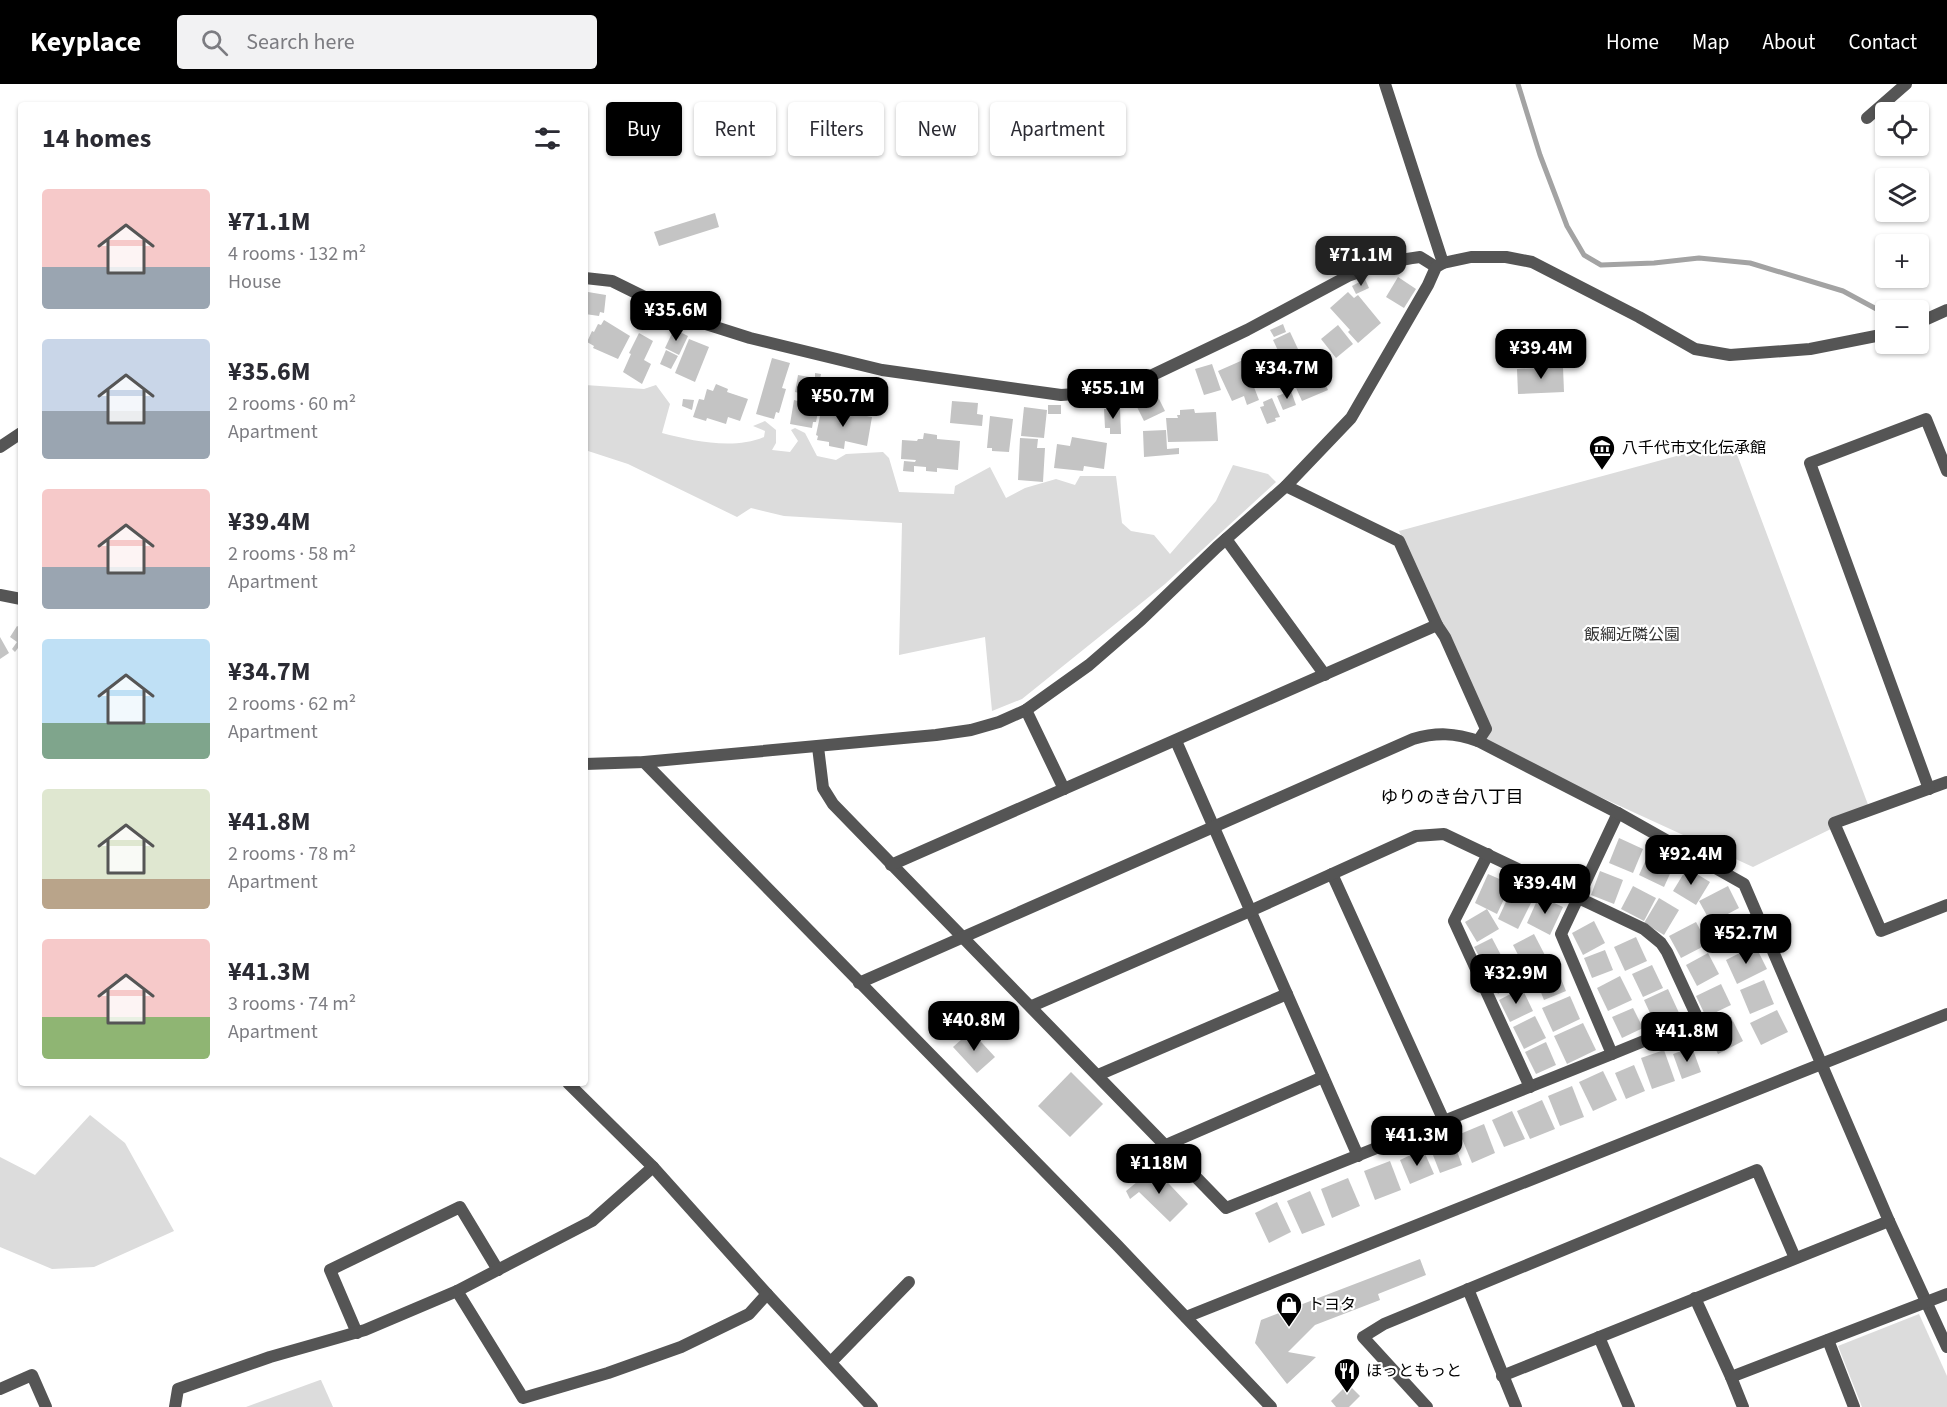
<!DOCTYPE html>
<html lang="en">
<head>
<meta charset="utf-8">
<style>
  body { margin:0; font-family:"Source Sans 3","Noto Sans JP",sans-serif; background:#f2f2f3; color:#2b2b33; height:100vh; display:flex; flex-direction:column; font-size:22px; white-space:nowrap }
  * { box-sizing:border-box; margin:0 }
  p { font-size:20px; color:#7c7c81 }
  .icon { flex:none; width:33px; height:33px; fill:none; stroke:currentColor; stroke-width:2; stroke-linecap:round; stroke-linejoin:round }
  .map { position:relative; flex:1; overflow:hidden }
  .panel { position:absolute; left:18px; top:18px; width:570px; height:984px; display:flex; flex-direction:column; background:#fff; border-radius:6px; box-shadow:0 2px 4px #0004 }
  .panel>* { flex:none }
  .guide { position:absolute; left:606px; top:18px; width:570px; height:54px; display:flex; gap:12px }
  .controls { position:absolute; left:1875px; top:18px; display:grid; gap:12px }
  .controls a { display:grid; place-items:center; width:54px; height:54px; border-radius:6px; background:#fff; box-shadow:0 2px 4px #0004; font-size:30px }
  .price { position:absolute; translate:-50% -51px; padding:0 14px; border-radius:12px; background:#000; color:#fff; font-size:20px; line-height:39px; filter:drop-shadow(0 2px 3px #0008) }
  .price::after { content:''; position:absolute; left:50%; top:36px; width:18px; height:14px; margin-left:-9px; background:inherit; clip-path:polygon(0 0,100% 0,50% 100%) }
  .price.selected { background:#222; color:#fff }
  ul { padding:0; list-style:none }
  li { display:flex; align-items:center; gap:18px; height:150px; padding:0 24px }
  li span { display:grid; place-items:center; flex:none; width:168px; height:120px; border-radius:6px; color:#555 }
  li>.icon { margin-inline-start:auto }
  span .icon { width:72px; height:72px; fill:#fffc; stroke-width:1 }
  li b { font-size:26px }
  h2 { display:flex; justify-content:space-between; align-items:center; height:72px; padding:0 24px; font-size:26px }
  .pill { padding:0 21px; border-radius:6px; background:#fff; box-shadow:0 2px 4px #0004; font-size:21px; line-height:54px }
  .pill.selected { background:#000; color:#fff }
  header { display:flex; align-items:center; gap:36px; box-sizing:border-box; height:84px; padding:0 30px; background:#000; color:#fff }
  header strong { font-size:28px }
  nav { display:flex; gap:33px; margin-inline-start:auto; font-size:21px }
  .search { width:420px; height:54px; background:#f2f2f3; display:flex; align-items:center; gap:15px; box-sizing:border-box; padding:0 21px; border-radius:6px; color:#7c7c81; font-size:22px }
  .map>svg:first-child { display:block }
  .green { fill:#dcdcdc }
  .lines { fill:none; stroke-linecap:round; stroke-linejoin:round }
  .stream { stroke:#a3a3a3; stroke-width:5 }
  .building { fill:#c4c4c4 }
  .minor { stroke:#555; stroke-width:12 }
  .tertiary { stroke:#555; stroke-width:12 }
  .labels { text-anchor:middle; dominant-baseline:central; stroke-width:4.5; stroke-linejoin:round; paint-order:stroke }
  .poi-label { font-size:16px; fill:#000; stroke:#fff; text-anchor:start }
  .park-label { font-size:16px; fill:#333; stroke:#fff }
  .neighbourhood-label { font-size:18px; fill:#000; stroke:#fff }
</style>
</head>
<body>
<header>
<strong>Keyplace</strong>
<div class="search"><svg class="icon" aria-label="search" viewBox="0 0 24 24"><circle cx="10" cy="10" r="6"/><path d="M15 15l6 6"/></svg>Search here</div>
<nav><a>Home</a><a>Map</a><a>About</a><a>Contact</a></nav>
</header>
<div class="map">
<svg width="1947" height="1323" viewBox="0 0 1947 1323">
  <rect width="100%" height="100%" fill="#fff"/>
  <!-- green -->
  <g class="green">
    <path d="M585 301 644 305 656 301 670 320 662 349C693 357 733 366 764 353L765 347 753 342 765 337 776 346V359L772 366 790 368 798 357 791 346 795 344 805 349 817 372 836 376 846 370 883 368 889 374 899 408 954 410 955 402 990 383 1006 414 1025 404 1056 395 1075 401 1080 392H1116L1122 439 1131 447 1154 451 1170 470 1216 417 1233 381 1268 390 1276 398 1165 500 1022 615 992 627 985 553 899 571 902 439 784 432 751 424 737 433 628 380 585 366Z"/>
    <polygon points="1732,357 1870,726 1753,783 1478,657 1488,646 1399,447"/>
    <polygon points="90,1031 125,1059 174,1147 94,1183 52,1185 0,1163 0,1073 35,1091"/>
    <polygon points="1919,1230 1947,1292 1947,1323 1862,1323 1838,1262"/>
    <polygon points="321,1296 333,1323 246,1323 320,1296"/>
  </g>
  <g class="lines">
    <!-- stream -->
    <polyline class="stream" points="1518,0 1540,71 1567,142 1584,171 1601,181 1654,179 1699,174 1750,179 1843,207 1882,228"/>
  </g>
  <!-- building -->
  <g class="building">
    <polygon points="715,129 719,143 659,162 654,148"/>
    <polygon points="1398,193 1416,205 1404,224 1386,213"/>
    <polygon points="1365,195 1369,204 1356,210 1352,202"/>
    <polygon points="588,208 606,211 604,229 600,228 599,232 585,230"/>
    <polygon points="1348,208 1354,214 1358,211 1381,239 1358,259 1348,248 1350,246 1330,224"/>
    <polygon points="604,236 630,252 618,275 593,264 594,262 587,258 592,247 594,248 598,240 601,241"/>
    <polygon points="1283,240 1286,248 1274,253 1270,246"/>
    <polygon points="1338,241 1353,260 1336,274 1321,255"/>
    <polygon points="674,245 688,252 679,271 665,264"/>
    <polygon points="1290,248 1298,265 1281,273 1273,256"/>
    <polygon points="639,249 653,257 644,276 651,280 642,300 623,288 631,270 629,269"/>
    <polygon points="689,255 709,263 695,298 675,289"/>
    <polygon points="666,266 678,272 671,285 660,280"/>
    <polygon points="1305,268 1310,279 1318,275 1322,285 1319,286 1328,306 1302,317 1292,295 1294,294 1285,277"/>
    <polygon points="772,274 790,279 782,304 786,305 779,329 776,328 774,335 756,330"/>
    <polygon points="1243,276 1245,281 1248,279 1252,289 1249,290 1259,316 1247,321 1244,312 1232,317 1218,287"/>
    <polygon points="1212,280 1221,306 1204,311 1195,285"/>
    <polygon points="1563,283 1564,308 1518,310 1517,285"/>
    <polygon points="815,289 821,290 820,295 824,296 816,338 813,338 812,344 790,340 794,316 798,317 799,309 795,308 798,291 815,294"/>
    <polygon points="716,300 728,305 727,308 748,315 740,337 728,333 726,340 707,334 706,337 693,333 699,315 704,316 707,305 713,307"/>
    <polygon points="1291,307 1296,321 1283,326 1277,312"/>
    <polygon points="1156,309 1165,327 1144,337 1135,319"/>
    <polygon points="1272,314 1280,333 1275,334 1276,337 1267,340 1260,323 1264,322 1263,318"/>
    <polygon points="683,315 694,316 692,326 682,322"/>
    <polygon points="952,317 978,319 977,330 983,331 982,342 950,339"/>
    <polygon points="825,321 839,324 839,327 872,333 867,362 845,357 844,365 829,362 829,358 817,356 818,352 816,351 821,327 824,328"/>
    <rect x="1048" y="321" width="13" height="9"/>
    <polygon points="1024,323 1047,326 1044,354 1021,352"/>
    <polygon points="1120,324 1121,350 1110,350 1110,344 1105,344 1104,325"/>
    <polygon points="1194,325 1195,329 1216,328 1218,357 1168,358 1166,334 1178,334 1177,331 1180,331 1180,326"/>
    <polygon points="990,332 1013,335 1009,368 992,367 992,364 987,364"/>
    <polygon points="1166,346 1167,365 1179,364 1179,370 1144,373 1143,347"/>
    <polygon points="924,349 937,351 937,355 960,357 958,386 937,384 937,388 926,387 926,383 914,382 914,388 903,387 904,377 915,378 916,376 901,375 902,356 917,357 918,355 923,355"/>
    <polygon points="1072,353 1107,359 1104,385 1084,382 1083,387 1054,384 1057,360 1070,362"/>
    <polygon points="1020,354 1038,355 1037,364 1045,364 1043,398 1018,396"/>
    <polygon points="17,542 21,544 21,560 15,568 12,565 17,558 10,553"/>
    <polygon points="0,553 9,569 0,575"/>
    <polygon points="1619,754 1643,765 1633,789 1609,779"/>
    <polygon points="1649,769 1674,781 1664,803 1639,791"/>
    <polygon points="1687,784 1710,798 1696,821 1673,807"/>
    <polygon points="1600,787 1623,796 1614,820 1591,811"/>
    <polygon points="1488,790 1511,800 1497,830 1475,819"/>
    <polygon points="1633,802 1656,814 1644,837 1621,825"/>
    <polygon points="1728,802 1739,824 1711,839 1699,817"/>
    <polygon points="1510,809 1531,819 1518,845 1498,835"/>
    <polygon points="1539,812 1563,823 1550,851 1527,839"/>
    <polygon points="1659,814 1679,826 1664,851 1644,839"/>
    <polygon points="1487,825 1499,845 1477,858 1465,838"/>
    <polygon points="1743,834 1753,856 1726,869 1715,847"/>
    <polygon points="1594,837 1605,859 1583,871 1572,849"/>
    <polygon points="1696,838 1708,860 1681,874 1669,852"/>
    <polygon points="1534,850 1549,879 1528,890 1513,861"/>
    <polygon points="1636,853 1647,877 1625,887 1614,863"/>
    <polygon points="1492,854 1502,873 1485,883 1474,863"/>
    <polygon points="1755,861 1767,885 1737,900 1726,876"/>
    <polygon points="1605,866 1613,886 1592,894 1584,874"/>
    <polygon points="1708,869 1719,890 1697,902 1686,881"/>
    <polygon points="1511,876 1522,895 1498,910 1486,891"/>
    <polygon points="1555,880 1566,907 1544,916 1533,889"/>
    <polygon points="1652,881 1663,904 1643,913 1632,890"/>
    <polygon points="1620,892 1632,916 1608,927 1597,904"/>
    <polygon points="1764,896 1774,920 1750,930 1740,906"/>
    <polygon points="1721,900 1731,921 1706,933 1696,912"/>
    <polygon points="1522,904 1533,927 1510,938 1499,916"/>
    <polygon points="1668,905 1680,931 1656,942 1644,916"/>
    <polygon points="1570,912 1580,935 1553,948 1542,924"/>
    <polygon points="1633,924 1643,944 1622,954 1612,933"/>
    <polygon points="1777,926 1788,948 1761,961 1750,939"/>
    <polygon points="1535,932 1546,954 1524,965 1513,943"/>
    <polygon points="1731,933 1743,957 1718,970 1706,946"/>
    <polygon points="1583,939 1596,966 1567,980 1554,952"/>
    <polygon points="971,947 995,973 977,989 953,963"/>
    <polygon points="1546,958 1556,981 1536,990 1525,968"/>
    <polygon points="1692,963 1701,988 1682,995 1673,970"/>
    <polygon points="1664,966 1675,997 1652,1005 1641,974"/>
    <polygon points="1634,981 1645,1007 1626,1015 1615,989"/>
    <polygon points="1603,987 1617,1016 1593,1027 1579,998"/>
    <polygon points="1071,988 1103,1020 1070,1053 1038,1022"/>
    <polygon points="1572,1002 1584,1033 1560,1042 1548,1012"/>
    <polygon points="1542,1016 1555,1045 1530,1055 1517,1027"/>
    <polygon points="1512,1027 1525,1055 1504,1063 1492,1036"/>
    <polygon points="1484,1040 1495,1069 1472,1079 1460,1050"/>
    <polygon points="1452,1053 1462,1081 1440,1089 1429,1061"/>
    <polygon points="1423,1065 1434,1090 1410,1100 1400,1076"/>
    <polygon points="1390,1077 1401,1106 1375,1116 1364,1087"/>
    <polygon points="1154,1084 1188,1120 1170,1138 1139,1108 1130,1115 1126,1107"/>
    <polygon points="1348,1094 1360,1122 1332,1134 1321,1105"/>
    <polygon points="1310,1107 1325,1141 1302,1150 1287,1117"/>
    <polygon points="1277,1118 1291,1148 1269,1159 1255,1129"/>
    <polygon points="1420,1175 1426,1191 1378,1210 1380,1216 1315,1241 1288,1268 1316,1273 1287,1300 1255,1259 1261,1236"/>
    <polygon points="1348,1300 1360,1312 1349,1323 1336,1323 1331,1317"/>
  </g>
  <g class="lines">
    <!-- minor -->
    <g class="minor">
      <polyline points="1385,0 1443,179"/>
      <polyline points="1867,34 1906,0"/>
      <path d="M585 194 612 197 687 234 750 254 882 286 1061 311 1119 307 1247 246 1348 192C1372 183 1395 176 1420 173L1436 183"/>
      <polyline points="0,363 21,349"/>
      <polyline points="1286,402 1399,457 1437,541 1445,553 1486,645 1478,657"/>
      <polyline points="1226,455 1325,591"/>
      <polyline points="1026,626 1064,705"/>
      <polyline points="1176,657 1358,1072"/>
      <polyline points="818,663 823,704 833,720 1226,1124 1612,970 1561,850 1618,729"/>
      <polyline points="1947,698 1834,739 1881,847 1947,821"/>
      <polyline points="1929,705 1810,379 1926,335 1947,387"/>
      <polyline points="1488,770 1454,837 1530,1003"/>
      <polyline points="891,781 1437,541"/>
      <polyline points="1332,790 1444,1037"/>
      <path d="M859 899 1413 655C1437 648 1455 649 1478 657L1618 729 1744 800 1889 1137 1947 1263"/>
      <polyline points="1032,922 1250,827 1416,752 1444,750 1644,845 1661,859 1667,868 1698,935 1612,970"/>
      <polyline points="1098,991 1287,910"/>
      <polyline points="568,999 653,1083 767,1210 872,1323"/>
      <polyline points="1166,1061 1323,993"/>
      <polyline points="1468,1205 1516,1323"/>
      <polyline points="457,1207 523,1314 608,1289 681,1263 749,1230 767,1210"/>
      <polyline points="1695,1214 1731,1293 1947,1210"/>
      <polyline points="357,1249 330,1186 460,1123 498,1186"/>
      <polyline points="1599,1253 1629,1323"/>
      <polyline points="1828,1256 1854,1323"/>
      <polyline points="831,1278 909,1198"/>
      <polyline points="1502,1292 1889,1137"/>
      <polyline points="1731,1293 1743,1323"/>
      <polyline points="0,1305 32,1291 46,1323"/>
      <polyline points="175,1323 178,1305 270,1273 365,1246 457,1207 592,1137 653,1083"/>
      <polyline points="1427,1323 1363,1253 1384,1240 1757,1086 1795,1174"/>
    </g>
    <!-- tertiary -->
    <g class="tertiary">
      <polyline points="1918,239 1947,226"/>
      <polyline points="0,511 21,515"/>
      <polyline points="644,678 1117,1161 1271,1323"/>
      <polyline points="585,680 644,678 936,651 971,646 999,638 1026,626 1089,581 1141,536 1217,463 1286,402 1351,334 1428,201 1436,183 1443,179 1471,173 1506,173 1532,178 1639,233 1695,265 1730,271 1810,265 1886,250"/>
      <polyline points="1186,1233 1947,930"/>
    </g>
  </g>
  <!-- icons -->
  <defs>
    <g id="museum-pin" transform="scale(1.35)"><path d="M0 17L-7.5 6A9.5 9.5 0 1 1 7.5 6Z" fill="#000" stroke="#fff"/><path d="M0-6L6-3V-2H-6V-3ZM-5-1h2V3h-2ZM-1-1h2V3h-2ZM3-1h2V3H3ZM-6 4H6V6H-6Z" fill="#fff"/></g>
    <g id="shop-pin" transform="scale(1.35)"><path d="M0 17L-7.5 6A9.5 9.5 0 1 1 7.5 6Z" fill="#000" stroke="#fff"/><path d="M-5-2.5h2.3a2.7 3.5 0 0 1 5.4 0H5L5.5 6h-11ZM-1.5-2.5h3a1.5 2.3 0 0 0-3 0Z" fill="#fff"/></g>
    <g id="restaurant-pin" transform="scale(1.35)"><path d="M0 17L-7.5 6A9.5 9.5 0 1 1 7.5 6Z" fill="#000" stroke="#fff"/><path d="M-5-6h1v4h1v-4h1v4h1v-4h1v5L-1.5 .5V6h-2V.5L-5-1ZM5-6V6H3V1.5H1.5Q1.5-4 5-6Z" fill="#fff"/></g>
  </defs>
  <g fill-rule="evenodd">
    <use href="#museum-pin" x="1602" y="364"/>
    <use href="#shop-pin" x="1289" y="1221"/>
    <use href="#restaurant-pin" x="1347" y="1287"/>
  </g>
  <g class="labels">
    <!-- poi labels -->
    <g class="poi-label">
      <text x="1622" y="364">八千代市文化伝承館</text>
      <text x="1308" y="1221">トヨタ</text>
      <text x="1366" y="1287">ほっともっと</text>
    </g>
    <!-- park labels -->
    <g class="park-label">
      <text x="1632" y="551">飯綱近隣公園</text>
    </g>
    <!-- neighbourhood labels -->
    <g class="neighbourhood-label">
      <text x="1452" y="713">ゆりのき台八丁目</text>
    </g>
  </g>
</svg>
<div class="controls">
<a><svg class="icon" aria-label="locate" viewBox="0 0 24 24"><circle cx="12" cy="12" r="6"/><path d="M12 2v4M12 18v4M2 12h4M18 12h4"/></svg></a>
<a><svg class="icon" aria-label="layers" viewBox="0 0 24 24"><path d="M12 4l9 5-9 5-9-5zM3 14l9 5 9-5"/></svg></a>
<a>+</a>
<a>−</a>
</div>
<b class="price selected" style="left:1361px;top:203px">¥71.1M</b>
<b class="price" style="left:676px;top:258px">¥35.6M</b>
<b class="price" style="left:1541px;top:296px">¥39.4M</b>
<b class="price" style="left:1287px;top:316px">¥34.7M</b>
<b class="price" style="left:1113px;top:336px">¥55.1M</b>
<b class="price" style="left:843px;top:344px">¥50.7M</b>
<b class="price" style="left:1691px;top:802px">¥92.4M</b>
<b class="price" style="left:1545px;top:831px">¥39.4M</b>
<b class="price" style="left:1746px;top:881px">¥52.7M</b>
<b class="price" style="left:1516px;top:921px">¥32.9M</b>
<b class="price" style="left:974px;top:968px">¥40.8M</b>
<b class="price" style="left:1687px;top:979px">¥41.8M</b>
<b class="price" style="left:1417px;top:1083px">¥41.3M</b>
<b class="price" style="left:1159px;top:1111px">¥118M</b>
<div class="guide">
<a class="pill selected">Buy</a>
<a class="pill">Rent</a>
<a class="pill">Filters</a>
<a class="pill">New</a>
<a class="pill">Apartment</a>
</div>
<section class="panel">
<h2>14 homes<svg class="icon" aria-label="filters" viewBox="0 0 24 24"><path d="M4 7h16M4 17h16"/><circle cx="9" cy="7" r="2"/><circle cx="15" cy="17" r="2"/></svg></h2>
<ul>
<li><span style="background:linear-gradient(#f6c9c9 65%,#9aa5b1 0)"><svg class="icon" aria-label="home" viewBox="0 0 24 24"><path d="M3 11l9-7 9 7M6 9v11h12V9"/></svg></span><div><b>¥71.1M</b><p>4 rooms · 132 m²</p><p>House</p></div></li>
<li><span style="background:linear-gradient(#c9d6e8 60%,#9aa5b1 0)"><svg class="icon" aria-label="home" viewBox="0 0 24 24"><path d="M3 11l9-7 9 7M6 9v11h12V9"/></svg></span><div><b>¥35.6M</b><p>2 rooms · 60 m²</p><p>Apartment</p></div></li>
<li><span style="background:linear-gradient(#f6c9c9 65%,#9aa5b1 0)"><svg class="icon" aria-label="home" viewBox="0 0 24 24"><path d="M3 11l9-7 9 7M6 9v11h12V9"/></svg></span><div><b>¥39.4M</b><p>2 rooms · 58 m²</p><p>Apartment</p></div></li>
<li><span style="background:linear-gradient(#bfe0f5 70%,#7fa58c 0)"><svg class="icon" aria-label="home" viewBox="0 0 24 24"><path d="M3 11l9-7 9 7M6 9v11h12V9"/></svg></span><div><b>¥34.7M</b><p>2 rooms · 62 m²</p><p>Apartment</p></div></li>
<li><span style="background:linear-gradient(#dfe7d0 75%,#b9a48a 0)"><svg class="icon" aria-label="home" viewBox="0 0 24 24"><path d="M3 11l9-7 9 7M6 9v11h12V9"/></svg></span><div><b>¥41.8M</b><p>2 rooms · 78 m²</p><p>Apartment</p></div></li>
<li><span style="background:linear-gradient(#f6c9c9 65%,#8fb573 0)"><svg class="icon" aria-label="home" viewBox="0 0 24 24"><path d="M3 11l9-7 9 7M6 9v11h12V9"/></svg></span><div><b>¥41.3M</b><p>3 rooms · 74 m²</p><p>Apartment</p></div></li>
</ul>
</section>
</div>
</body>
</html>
